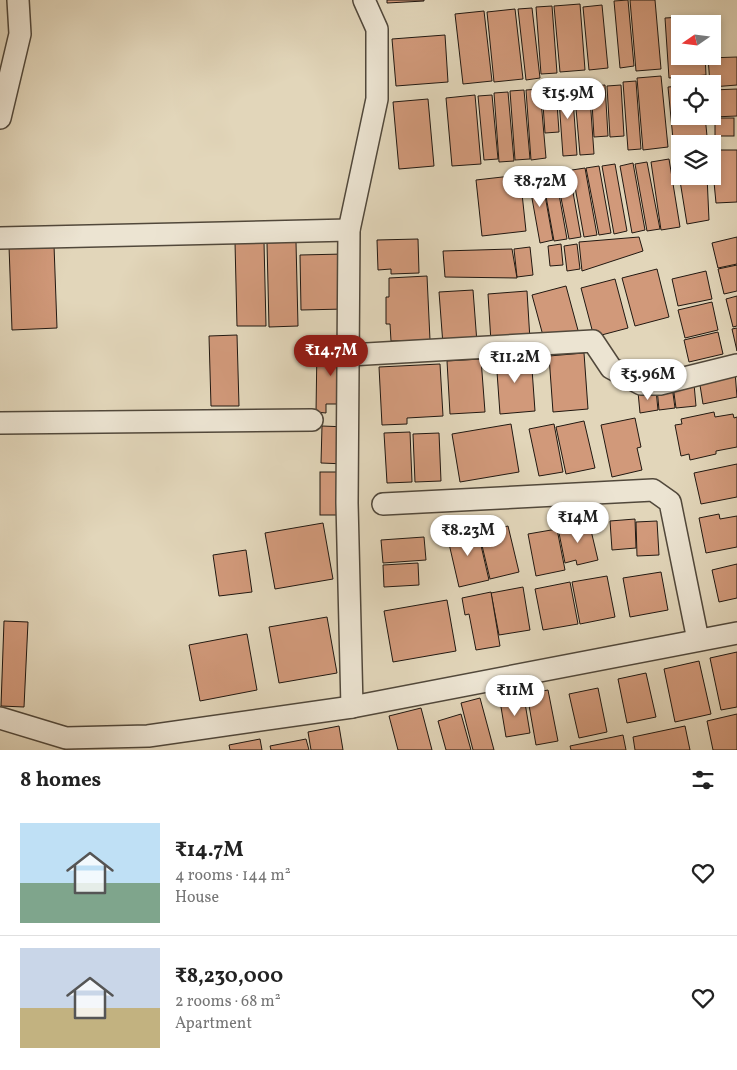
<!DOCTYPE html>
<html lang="en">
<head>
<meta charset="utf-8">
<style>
  body { margin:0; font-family:Vollkorn,serif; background:#f2f2f2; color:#222; height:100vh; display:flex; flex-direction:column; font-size:19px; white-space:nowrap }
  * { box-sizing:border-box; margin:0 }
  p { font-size:16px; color:#767676 }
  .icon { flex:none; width:28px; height:28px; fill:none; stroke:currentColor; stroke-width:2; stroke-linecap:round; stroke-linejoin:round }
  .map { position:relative; height:750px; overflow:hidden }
  .side { display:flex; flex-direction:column; background:#fff; flex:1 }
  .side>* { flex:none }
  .needle { width:32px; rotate:256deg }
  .controls { position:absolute; left:671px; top:15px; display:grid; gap:10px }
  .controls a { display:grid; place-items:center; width:50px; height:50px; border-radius:0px; background:#fff; box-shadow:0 2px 8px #0003; font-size:25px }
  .price { position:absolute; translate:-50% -42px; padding:0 11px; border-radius:18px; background:#fff; color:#222; font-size:16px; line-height:32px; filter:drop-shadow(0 1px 2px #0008) }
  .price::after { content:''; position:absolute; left:50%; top:30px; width:15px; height:11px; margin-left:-8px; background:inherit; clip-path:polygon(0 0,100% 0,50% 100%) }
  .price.on { background:#8f2418; color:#fff }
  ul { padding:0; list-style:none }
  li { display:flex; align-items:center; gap:15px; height:125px; padding:0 20px }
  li+li { border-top:1px solid #e0e0e0 }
  li span { display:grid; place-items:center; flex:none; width:140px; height:100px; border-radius:0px; color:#555 }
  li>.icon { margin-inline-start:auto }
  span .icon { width:60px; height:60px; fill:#fffc; stroke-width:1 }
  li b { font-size:21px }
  h2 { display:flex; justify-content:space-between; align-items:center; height:60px; padding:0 20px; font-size:21px }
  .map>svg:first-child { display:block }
  .building { fill:#d1997a; stroke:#211811 }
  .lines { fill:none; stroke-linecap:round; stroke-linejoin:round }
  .minor-casing { stroke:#51483b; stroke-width:24 }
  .minor { stroke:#ece4d2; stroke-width:21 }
</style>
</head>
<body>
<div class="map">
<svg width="737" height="750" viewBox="0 0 737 750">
  <rect width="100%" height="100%" fill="#e2d6ba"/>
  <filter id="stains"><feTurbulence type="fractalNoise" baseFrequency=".004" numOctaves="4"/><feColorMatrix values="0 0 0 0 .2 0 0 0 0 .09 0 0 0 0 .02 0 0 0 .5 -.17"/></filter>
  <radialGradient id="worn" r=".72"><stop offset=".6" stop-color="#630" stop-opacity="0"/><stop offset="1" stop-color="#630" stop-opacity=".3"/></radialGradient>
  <!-- building -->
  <g class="building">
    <polygon points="387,0 424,0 424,1 387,3"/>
    <polygon points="628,0 634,66 620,68 614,1"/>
    <polygon points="630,0 655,0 661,69 636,71"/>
    <polygon points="580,4 585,70 560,72 554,6"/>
    <polygon points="602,5 608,68 589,70 583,7"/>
    <polygon points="552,6 557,73 541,74 536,7"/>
    <polygon points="532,8 540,78 526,80 518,9"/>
    <polygon points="515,9 523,79 494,82 487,12"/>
    <polygon points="484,11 492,81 463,84 455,14"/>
    <polygon points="702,16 703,24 680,24 680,56 705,56 706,75 669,78 665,18"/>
    <polygon points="445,35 448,82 396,86 392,39"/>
    <polygon points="737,57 737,85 712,87 712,84 710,84 708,58"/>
    <polygon points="661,76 668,147 643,150 637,78"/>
    <polygon points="636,81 641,149 628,150 623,82"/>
    <polygon points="589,84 594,154 580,155 574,85"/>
    <polygon points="572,85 577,155 563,156 558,86"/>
    <polygon points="605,85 608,136 594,137 591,86"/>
    <polygon points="621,85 624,136 610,137 607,86"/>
    <polygon points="680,86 680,116 705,116 707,136 673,139 668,87"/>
    <polygon points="540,89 546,158 531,160 526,90"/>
    <polygon points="556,89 559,132 545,133 542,90"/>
    <polygon points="737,89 737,116 713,117 712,90"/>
    <polygon points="524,90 530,159 515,160 510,91"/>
    <polygon points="508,92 514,161 499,162 494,93"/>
    <polygon points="475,95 481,164 452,166 446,98"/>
    <polygon points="492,95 498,159 484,160 478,96"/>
    <polygon points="428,99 434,166 399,169 393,102"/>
    <rect x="715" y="118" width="19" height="18"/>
    <polygon points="717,150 737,150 737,202 716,203 712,161 717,161"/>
    <polygon points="676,156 680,156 680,176 707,176 709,220 687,224"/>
    <polygon points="669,159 680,227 661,230 651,162"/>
    <polygon points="647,162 660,229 647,231 635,164"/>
    <polygon points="633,163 645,230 632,233 620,166"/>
    <polygon points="615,164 627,231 614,234 602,166"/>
    <polygon points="599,166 611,233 599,235 586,168"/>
    <polygon points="585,168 597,235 584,237 572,170"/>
    <polygon points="569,170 581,237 569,239 556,172"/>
    <polygon points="555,172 567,239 554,241 542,174"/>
    <polygon points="541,173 553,240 540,243 528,176"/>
    <polygon points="520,175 526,231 482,236 476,180"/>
    <polygon points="639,237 643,251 582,271 579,242"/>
    <polygon points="737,237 737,264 718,268 712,243"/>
    <polygon points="418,239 419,273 391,274 391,269 378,270 377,240"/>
    <polygon points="235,242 264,242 266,326 237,326"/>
    <polygon points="296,242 298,326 269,327 267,243"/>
    <polygon points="561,244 563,265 550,266 548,246"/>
    <polygon points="577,244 580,269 567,271 564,246"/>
    <polygon points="54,245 57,328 12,330 9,246"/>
    <polygon points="530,247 533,275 517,277 514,249"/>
    <polygon points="512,249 517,278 445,277 443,251"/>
    <polygon points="344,254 345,309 301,310 300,255"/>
    <polygon points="737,265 737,291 724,294 718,269"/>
    <polygon points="657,269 669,317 635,326 622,278"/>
    <polygon points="706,271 712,299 678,306 672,279"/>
    <polygon points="427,276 430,340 391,341 390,324 386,324 386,297 389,297 389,278"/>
    <polygon points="615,279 628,328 594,337 581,288"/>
    <polygon points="566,286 579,334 545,343 532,295"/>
    <polygon points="473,290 477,343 443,345 439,292"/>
    <polygon points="527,291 530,340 491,342 488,294"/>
    <polygon points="737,296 737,326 733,327 726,299"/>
    <polygon points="712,302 718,330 685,338 678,310"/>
    <polygon points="737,328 737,351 732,329"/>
    <polygon points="718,332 723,354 689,362 684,340"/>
    <polygon points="237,335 239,406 211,406 209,336"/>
    <polygon points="317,346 346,346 345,404 326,404 326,413 316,412"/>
    <polygon points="584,353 588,409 553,412 549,356"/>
    <polygon points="531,355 535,411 500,414 496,358"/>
    <polygon points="481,359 485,412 450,414 447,361"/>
    <polygon points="440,364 443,416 407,418 407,424 382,425 379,367"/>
    <polygon points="735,372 737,397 703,404 699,379"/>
    <polygon points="694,384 696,406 676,408 673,386"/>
    <polygon points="672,386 675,408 659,410 657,388"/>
    <polygon points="656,390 658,410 640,413 638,392"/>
    <polygon points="714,412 715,417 733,414 734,418 737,417 737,447 716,451 716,454 690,460 689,454 681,456 675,425 682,424 681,419"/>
    <polygon points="635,418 641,447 637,448 642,470 612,477 601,425"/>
    <polygon points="584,421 595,468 566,474 556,427"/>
    <polygon points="511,424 519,472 460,482 452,434"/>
    <polygon points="554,424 563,472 539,476 529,429"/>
    <polygon points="322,426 347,427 346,464 321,463"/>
    <polygon points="410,432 412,482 387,483 384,433"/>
    <polygon points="439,433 441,481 415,482 413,434"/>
    <polygon points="737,464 737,497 701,504 694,473"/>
    <rect x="320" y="472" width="26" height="43"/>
    <polygon points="719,514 720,519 737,516 737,547 706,553 699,518"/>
    <polygon points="635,519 636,548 612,550 610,521"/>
    <polygon points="657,521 659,555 637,556 636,522"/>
    <polygon points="589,522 598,560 577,565 576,560 565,563 558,528"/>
    <polygon points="323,523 333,579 275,589 265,533"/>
    <polygon points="508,526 519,572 490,579 479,533"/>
    <polygon points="477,528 489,580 459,587 447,535"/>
    <polygon points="557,529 565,570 536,576 528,534"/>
    <polygon points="424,537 426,560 383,563 381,540"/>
    <polygon points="246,550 252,592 219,596 213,555"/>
    <polygon points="418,563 419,585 384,587 383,565"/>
    <polygon points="737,564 737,598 719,602 712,570"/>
    <polygon points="661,572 668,610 630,617 623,578"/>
    <polygon points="607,576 615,617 580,624 572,582"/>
    <polygon points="570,582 578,624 543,630 535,589"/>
    <polygon points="523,587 530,630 499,635 491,593"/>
    <polygon points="491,592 500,646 476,650 469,614 465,615 462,598"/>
    <polygon points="447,600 456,651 393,662 384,611"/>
    <polygon points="327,617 337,673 279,683 269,627"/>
    <polygon points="4,621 28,622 24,707 1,706"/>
    <polygon points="247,634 257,690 200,701 189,645"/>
    <polygon points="737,652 737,707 721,710 710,658"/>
    <polygon points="699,661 711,714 675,722 664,669"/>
    <polygon points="646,673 656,717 627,723 618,679"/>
    <polygon points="598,688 607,732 579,738 569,694"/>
    <polygon points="548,690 558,741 536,745 527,694"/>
    <polygon points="524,697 530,733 506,737 500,701"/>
    <polygon points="480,698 494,750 473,750 461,703"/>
    <polygon points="421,708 432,750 398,750 389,716"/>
    <polygon points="461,714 471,750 446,750 438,721"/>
    <polygon points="737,714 737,750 713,750 707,721"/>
    <polygon points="339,726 343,750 311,750 308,732"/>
    <polygon points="685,726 690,750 635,750 633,737"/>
    <polygon points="623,735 626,750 571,750 570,746"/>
    <polygon points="260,739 262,750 230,750 229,745"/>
    <polygon points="306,739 309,750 271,750 270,746"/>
  </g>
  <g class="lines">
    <!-- minor casing -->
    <g class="minor-casing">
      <g id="minor">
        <polyline points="0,118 20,34 18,0"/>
        <polyline points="0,238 349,230"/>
        <polyline points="349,355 593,341 611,368 641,384 660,384 737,365"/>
        <polyline points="0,423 312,420"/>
        <polyline points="383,504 653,490 670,502 698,640"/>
        <polyline points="352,707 347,503 349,230 377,99 377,29 364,0"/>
        <polyline points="0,718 66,738 148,736 352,707 737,633"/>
      </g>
    </g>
    <!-- minor -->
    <use href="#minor" class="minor"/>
  </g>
  <rect width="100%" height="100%" filter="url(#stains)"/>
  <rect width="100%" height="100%" fill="url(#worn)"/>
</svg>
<div class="controls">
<a><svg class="needle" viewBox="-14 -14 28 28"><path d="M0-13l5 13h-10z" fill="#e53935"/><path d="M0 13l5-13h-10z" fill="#767676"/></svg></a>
<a><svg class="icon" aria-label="locate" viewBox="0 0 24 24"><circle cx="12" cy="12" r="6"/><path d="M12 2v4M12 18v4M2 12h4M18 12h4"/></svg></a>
<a><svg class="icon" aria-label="layers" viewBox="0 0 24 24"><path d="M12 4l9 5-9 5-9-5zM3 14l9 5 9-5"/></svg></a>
</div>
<b class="price" style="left:568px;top:120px">₹15.9M</b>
<b class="price" style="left:540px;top:208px">₹8.72M</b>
<b class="price on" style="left:331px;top:377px">₹14.7M</b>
<b class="price" style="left:515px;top:384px">₹11.2M</b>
<b class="price" style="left:648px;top:401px">₹5.96M</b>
<b class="price" style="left:578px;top:544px">₹14M</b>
<b class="price" style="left:468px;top:557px">₹8.23M</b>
<b class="price" style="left:515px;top:717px">₹11M</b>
</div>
<section class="side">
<h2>8 homes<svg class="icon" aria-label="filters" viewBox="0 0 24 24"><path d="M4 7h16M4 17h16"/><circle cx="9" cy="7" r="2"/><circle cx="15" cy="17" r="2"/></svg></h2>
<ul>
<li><span style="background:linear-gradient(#bfe0f5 60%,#7fa58c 0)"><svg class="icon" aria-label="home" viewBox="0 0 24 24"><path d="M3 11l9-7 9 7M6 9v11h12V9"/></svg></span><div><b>₹14.7M</b><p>4 rooms · 144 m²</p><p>House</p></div><svg class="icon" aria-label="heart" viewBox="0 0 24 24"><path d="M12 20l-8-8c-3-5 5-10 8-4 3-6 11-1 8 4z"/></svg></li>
<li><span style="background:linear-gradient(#c9d6e8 60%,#c2b280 0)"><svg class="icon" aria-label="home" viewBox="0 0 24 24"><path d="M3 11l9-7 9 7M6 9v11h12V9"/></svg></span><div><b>₹8,230,000</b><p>2 rooms · 68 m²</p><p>Apartment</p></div><svg class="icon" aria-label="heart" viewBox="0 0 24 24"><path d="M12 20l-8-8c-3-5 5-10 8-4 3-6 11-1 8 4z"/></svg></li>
</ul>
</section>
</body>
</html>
